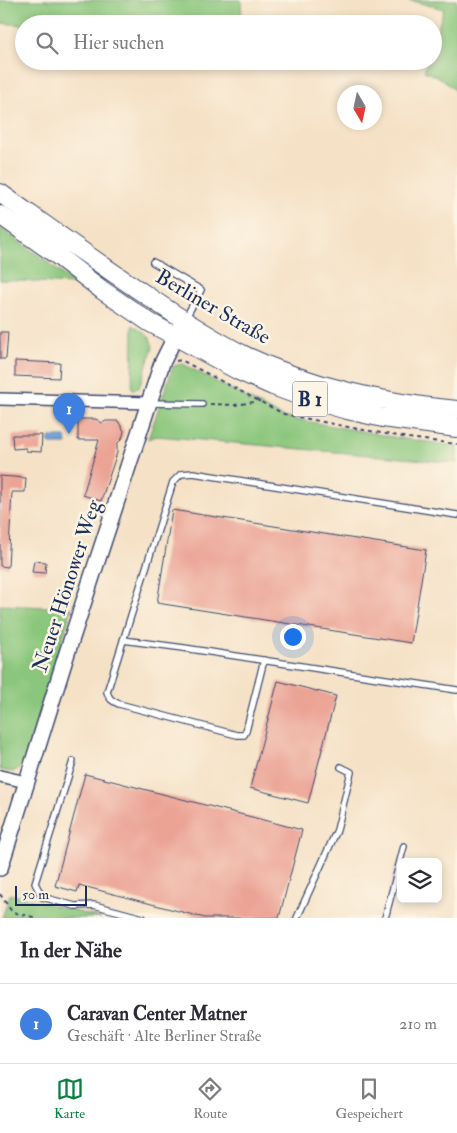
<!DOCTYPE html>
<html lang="de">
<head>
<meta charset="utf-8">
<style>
	body { margin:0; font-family:"IM FELL Double Pica",serif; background:#f7f7f7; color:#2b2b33 }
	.controls { position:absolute; right:15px; bottom:15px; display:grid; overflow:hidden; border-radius:8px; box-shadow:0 2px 8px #0003 }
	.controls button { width:45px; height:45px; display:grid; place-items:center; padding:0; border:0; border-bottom:1px solid #e1e1e2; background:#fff; color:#2b2b33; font:25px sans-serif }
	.compass { position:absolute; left:337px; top:85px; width:45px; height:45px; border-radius:50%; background:#fff; box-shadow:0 2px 8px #0003; rotate:171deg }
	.scale { position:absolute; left:15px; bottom:12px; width:72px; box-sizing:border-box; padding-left:5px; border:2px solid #1b2f5e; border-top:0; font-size:14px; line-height:18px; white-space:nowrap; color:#1b2f5e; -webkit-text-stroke:4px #fcf5e5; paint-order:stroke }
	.you { position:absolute; left:292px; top:636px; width:18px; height:18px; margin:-12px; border:4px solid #fff; border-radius:50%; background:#1a73e8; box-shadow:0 0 0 8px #1a73e833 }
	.badge { display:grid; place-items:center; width:32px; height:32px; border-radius:50%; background:#0b8043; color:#fff; font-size:16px; font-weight:700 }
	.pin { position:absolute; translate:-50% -41px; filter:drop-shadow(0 1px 2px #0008) }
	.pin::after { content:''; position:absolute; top:26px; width:18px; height:15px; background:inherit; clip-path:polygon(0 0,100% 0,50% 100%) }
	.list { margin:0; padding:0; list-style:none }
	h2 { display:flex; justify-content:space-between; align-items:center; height:65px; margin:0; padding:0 20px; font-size:21px }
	h2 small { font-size:16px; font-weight:400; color:#7c7c81 }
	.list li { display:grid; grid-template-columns:32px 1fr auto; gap:15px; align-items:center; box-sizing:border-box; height:80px; padding:0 20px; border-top:1px solid #e1e1e2 }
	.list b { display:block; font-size:19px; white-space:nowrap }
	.list p { margin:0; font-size:16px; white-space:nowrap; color:#7c7c81 }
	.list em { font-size:16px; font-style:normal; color:#7c7c81 }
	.icon { flex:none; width:28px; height:28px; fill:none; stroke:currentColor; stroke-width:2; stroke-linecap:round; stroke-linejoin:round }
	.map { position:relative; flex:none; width:457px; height:918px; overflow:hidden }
	.search { position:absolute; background:#fff; box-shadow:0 2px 8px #0003; left:15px; right:15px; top:15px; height:55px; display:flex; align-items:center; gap:12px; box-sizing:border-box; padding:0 18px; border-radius:28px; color:#7c7c81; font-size:19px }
	.sheet { height:145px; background:#fff }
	nav { display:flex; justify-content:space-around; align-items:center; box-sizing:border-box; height:70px; border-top:1px solid #e1e1e2; background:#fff; font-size:14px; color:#7c7c81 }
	nav a { display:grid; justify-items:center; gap:2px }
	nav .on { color:#0b8043 }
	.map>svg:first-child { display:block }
	.green { fill:#8ac67c; stroke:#527a6d }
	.water { fill:#689dd4; stroke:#426699 }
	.building { fill:#eba394 }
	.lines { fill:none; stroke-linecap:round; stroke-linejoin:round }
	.service-casing { stroke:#3c4a6e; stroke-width:8 }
	.minor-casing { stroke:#3c4a6e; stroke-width:14 }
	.secondary-casing { stroke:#3c4a6e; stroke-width:18 }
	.primary-casing { stroke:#3c4a6e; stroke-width:20 }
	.path { stroke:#3c4a6e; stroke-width:2; stroke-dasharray:4 4; stroke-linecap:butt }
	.service { stroke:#fff; stroke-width:5.5 }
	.minor { stroke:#fff; stroke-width:11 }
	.secondary { stroke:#fff; stroke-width:15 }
	.primary { stroke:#fff; stroke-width:18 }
	.labels { text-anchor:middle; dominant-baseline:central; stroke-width:5; stroke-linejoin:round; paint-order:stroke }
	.shield { fill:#fcf5e5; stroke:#5e6a86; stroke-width:1 }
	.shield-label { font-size:20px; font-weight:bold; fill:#1b2f5e }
	.street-label { font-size:21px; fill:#1b2f5e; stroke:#fcf5e5 }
</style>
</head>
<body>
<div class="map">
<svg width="457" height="918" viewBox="0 0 457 918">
	<rect width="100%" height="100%" fill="#fcf5e5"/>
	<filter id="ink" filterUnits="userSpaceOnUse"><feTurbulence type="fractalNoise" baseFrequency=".02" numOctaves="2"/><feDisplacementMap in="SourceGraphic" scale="10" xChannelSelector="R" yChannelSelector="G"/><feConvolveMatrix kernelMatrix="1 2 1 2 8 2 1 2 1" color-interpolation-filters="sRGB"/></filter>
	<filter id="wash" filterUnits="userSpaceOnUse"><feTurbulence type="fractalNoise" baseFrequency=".0096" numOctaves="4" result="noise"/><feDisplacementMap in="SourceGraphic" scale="20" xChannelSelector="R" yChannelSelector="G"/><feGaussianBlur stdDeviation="1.12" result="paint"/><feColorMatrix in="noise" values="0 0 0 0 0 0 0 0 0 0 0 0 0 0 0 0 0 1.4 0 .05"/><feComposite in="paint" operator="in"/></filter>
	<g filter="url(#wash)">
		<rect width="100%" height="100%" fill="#f5e1c6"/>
		<path class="green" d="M0,0H241L242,24H24V25L0,23Z
			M408,0H457V92L442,79L424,71L428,61H433V43L444,9Z
			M0,228L45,260L74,284L0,280Z
			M133,325L145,333L150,338L153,347L139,388L132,389Z
			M181,363L283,417L398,438L457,446V463L157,436L148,439L173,367Z
			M0,605L72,608L23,766L13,772L0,770Z
			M10,894L101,918H2Z"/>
		<path class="water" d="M50,437H66L67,444H50L48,441Z"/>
		<g id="blocks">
			<path class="building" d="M0,332H8L6,359H0Z
				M15,361L60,363L59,378L15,376Z
				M78,419H96L102,423L106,421H118L124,431L122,439L117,444V453L101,501L83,495L99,440H78Z
				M12,435H42L41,452L26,451V448L13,449Z
				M0,476L26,478L25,492H12L8,567L0,566Z
				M172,510L426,550L411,643L157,603Z
				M34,561L46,562L45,573L32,572Z
				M278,681L336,696L308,803L250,788Z
				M85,774L302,830L279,918H205L79,885L77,892L55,886Z"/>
		</g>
	</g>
	<g filter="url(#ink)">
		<use href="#blocks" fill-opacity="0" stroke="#3c4a6e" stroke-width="1"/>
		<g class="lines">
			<g class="service-casing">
				<path id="service" d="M153,262L201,290L185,319
					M150,403L202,404
					M123,640L184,648L457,690
					M264,660L246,731L244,735H237L119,704C112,701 109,699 107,692L173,482L181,474L193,473L457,515
					M73,761L35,883L42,897L75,906L94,905L143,918
					M297,918L337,830L351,772L341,767
					M385,918L404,846"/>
			</g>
			<g class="minor-casing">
				<path id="minor" d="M0,399L150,403
					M0,776L26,782"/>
			</g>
			<g class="secondary-casing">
				<path id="secondary" d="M0,868L66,656L162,363L180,327"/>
			</g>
			<g class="primary-casing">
				<path id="primary" d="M0,193C48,227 96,262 146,295C178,317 210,338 246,356C309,386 387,404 457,410
					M0,215L58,256L102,290L149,322L239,371L273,386L308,399L347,410L383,418L457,428"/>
			</g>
			<path class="path" d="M176,361L181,360L284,414L353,428L409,438L457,444
				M210,404L235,405L260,401
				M0,894L12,912L37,918"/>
			<use href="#service" class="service"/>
			<use href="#minor" class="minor"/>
			<use href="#secondary" class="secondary"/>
			<use href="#primary" class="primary"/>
		</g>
	</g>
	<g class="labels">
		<rect class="shield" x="292.5" y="381.5" width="35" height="35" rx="4"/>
		<g class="shield-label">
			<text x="310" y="399">B 1</text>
		</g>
		<g class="street-label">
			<text transform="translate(213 307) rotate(30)">Berliner Straße</text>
			<text transform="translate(67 586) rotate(-72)">Neuer Hönower Weg</text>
		</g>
	</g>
</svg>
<div class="controls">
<button><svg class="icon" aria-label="layers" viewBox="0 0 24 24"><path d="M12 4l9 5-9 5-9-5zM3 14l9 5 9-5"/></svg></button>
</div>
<svg class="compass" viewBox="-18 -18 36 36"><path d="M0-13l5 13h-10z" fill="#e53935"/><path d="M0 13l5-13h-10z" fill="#7c7c81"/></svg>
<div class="scale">50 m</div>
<div class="you"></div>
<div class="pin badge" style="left:69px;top:434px;background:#3f7fe0">1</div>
<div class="search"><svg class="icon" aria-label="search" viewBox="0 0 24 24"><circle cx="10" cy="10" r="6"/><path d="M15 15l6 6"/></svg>Hier suchen</div>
</div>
<section class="sheet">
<h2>In der Nähe<small></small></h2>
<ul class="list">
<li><span class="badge" style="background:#3f7fe0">1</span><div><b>Caravan Center Matner</b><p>Geschäft · Alte Berliner Straße</p></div><em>210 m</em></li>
</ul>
</section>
<nav>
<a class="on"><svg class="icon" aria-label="map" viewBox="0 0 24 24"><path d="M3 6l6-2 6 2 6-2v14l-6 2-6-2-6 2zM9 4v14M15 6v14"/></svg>Karte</a>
<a><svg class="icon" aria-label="directions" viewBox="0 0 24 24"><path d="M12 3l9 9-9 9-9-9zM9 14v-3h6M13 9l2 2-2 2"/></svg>Route</a>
<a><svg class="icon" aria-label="saved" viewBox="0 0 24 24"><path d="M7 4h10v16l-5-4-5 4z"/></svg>Gespeichert</a>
</nav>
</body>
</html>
